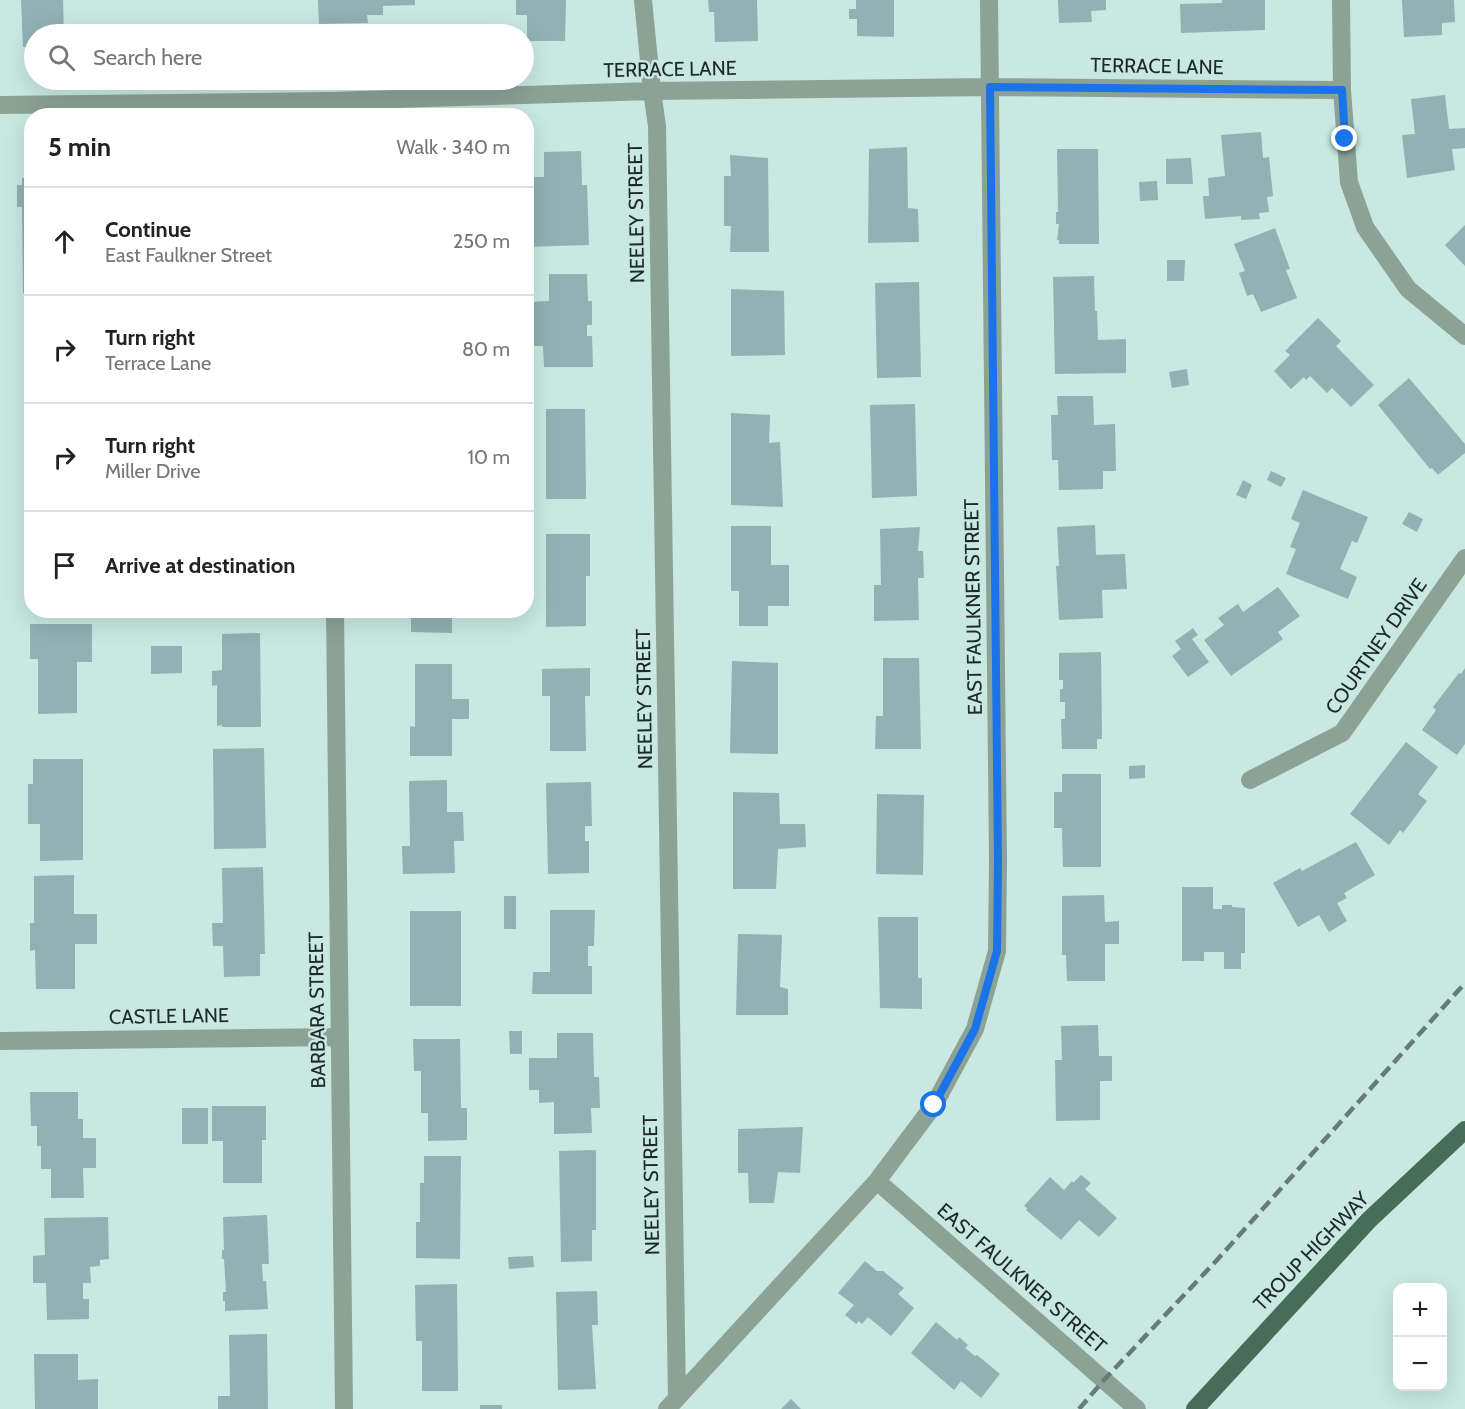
<!DOCTYPE html>
<html lang="en">
<head>
<meta charset="utf-8">
<style>
	body { margin:0; font-family:Cabin,sans-serif; background:#f2f2f2; color:#222 }
	.controls { position:absolute; right:18px; bottom:18px; display:grid; overflow:hidden; border-radius:12px; box-shadow:0 6px 24px #0002 }
	.controls button { width:54px; height:54px; display:grid; place-items:center; padding:0; border:0; border-bottom:2px solid #e0e0e0; background:#fff; color:#222; font:30px sans-serif }
	.stop { position:absolute; width:18px; height:18px; margin:-14px; border:4px solid #1a73e8; border-radius:50%; background:#fff }
	.stop.end { background:#1a73e8; border-color:#fff; box-shadow:0 2px 6px #0008 }
	.list { margin:0; padding:0; list-style:none }
	h2 { display:flex; justify-content:space-between; align-items:center; height:78px; margin:0; padding:0 24px; font-size:26px }
	h2 small { font-size:20px; font-weight:400; color:#767676 }
	.list li { display:grid; grid-template-columns:39px 1fr auto; gap:18px; align-items:center; box-sizing:border-box; height:108px; padding:0 24px; border-top:2px solid #e0e0e0 }
	.list b { display:block; font-size:22px; white-space:nowrap }
	.list p { margin:0; font-size:20px; white-space:nowrap; color:#767676 }
	.list em { font-size:20px; font-style:normal; color:#767676 }
	.icon { flex:none; width:33px; height:33px; fill:none; stroke:currentColor; stroke-width:2; stroke-linecap:round; stroke-linejoin:round }
	.map { position:relative; flex:none; width:1465px; height:1409px; overflow:hidden }
	.search { position:absolute; background:#fff; box-shadow:0 6px 24px #0002; left:24px; top:24px; width:510px; height:66px; display:flex; align-items:center; gap:15px; box-sizing:border-box; padding:0 21px; border-radius:33px; color:#767676; font-size:22px }
	.panel { position:absolute; background:#fff; box-shadow:0 6px 24px #0002; left:24px; top:108px; width:510px; height:510px; border-radius:24px }
	.map>svg:first-child { display:block }
	.building { fill:#91b1b4 }
	.lines { fill:none; stroke-linecap:round; stroke-linejoin:round }
	.street { stroke:#8ca295; stroke-width:18 }
	.primary { stroke:#466d57; stroke-width:18 }
	.rail { stroke:#677b77; stroke-width:4.5; stroke-dasharray:12 6; stroke-linecap:butt }
	.route { stroke:#1a73e8; stroke-width:8 }
	.labels { text-anchor:middle; dominant-baseline:central; stroke-width:5; stroke-linejoin:round; paint-order:stroke }
	.street-label { font-size:20px; fill:#1e2a28; stroke:#c8e8e1 }
</style>
</head>
<body>
<div class="map">
<svg width="1465" height="1409" viewBox="0 0 1465 1409">
	<rect width="100%" height="100%" fill="#c8e8e1"/>
	<path class="building" d="M21,0H63L64,34H34V47H23Z
		M318,0H415V5L383,6V15H367L368,23L319,24Z
		M516,0H566L565,41H527V15H516Z
		M708,0H757L758,41L715,42L714,12H709Z
		M856,0H894V37L857,36V19H849V9H856Z
		M1058,0H1106V10L1091,11L1092,22L1059,23Z
		M1222,0H1265V30L1181,33L1180,4L1222,3Z
		M1402,0H1454L1455,22L1442,23V35L1404,37Z
		M1445,95L1449,129L1465,128V148L1452,149L1455,170L1407,178L1402,135L1415,134L1411,99Z
		M1261,132L1263,158L1269,157L1273,196L1267,197L1269,212L1259,213L1260,219L1241,220V216L1205,219L1203,196H1209L1208,178L1225,176L1221,135Z
		M907,147L908,208L918,209L919,242L868,243L869,149Z
		M1057,149H1098L1099,244H1059V240H1057L1059,224H1056V212H1058Z
		M581,151L582,185H587L589,245L526,247V212H533L532,177H544V152Z
		M730,155L768,158L769,252H730L731,226H724V176H731Z
		M1191,158L1193,184H1166V159Z
		M22,178H32V293H23L22,207H17V185H22Z
		M1157,181L1158,200L1140,201L1139,182Z
		M1465,225V266L1445,245Z
		M1275,228L1290,269L1286,270L1297,298L1261,312L1253,294L1247,296L1239,273L1245,271L1234,244Z
		M1167,260H1185L1184,281H1167Z
		M549,274H587L588,301H592V325H587V336H592L593,367H544L543,346H529L528,302L549,301Z
		M1094,276L1095,311H1097L1098,340L1126,339V373L1055,374L1053,277Z
		M919,282L921,377L877,378L875,283Z
		M731,289L784,291L785,355L731,356Z
		M1318,318L1341,341L1336,346L1374,385L1351,407L1332,388L1327,393L1310,376L1306,380L1304,377L1291,389L1274,371L1290,355L1285,351Z
		M26,368H32V402H27Z
		M1187,369L1189,385L1172,388L1169,372Z
		M1409,378L1465,444V453L1438,475L1432,468L1430,469L1378,405Z
		M1057,396H1093L1094,425L1115,424L1116,471H1103V489L1059,490L1058,460H1052L1051,415H1058Z
		M915,404L917,496L872,498L870,405Z
		M546,409H585L586,499H546Z
		M731,413L770,415L769,443L780,442L783,507L731,505Z
		M1271,471L1286,478L1281,487L1267,480Z
		M1243,480L1252,485L1246,499L1236,495Z
		M1303,490L1368,517L1357,543L1352,541L1340,569L1357,577L1348,599L1286,574L1296,549L1290,547L1300,523L1291,519Z
		M1409,512L1423,519L1417,532L1402,524Z
		M28,515H32V554H30Z
		M1095,525L1096,555L1125,554L1127,589L1102,590L1103,618L1059,620L1056,566H1059L1057,527Z
		M731,526H771V565H789V606H768V626H739V591H731Z
		M920,527L918,551H923L924,578H918L919,620L874,621V585H881L880,529Z
		M546,534H590V576H586V626L546,627Z
		M1278,587L1300,616L1278,632L1283,639L1231,676L1204,640L1224,625L1218,618L1238,604L1243,612Z
		M411,610H452V633L411,632Z
		M30,624H92V662H77V713L38,714V659H30Z
		M1193,628L1198,635L1192,639L1209,662L1188,677L1172,656L1181,649L1175,641Z
		M260,633L261,727H222V725L217,726V685L212,686V671L222,670V634Z
		M151,646H182V673L151,674Z
		M1101,652L1102,739H1097V749H1062L1061,719H1065V702H1060V689H1063V680H1059V653Z
		M883,658H919L921,749H875L876,716H883Z
		M732,661L778,663V754L730,753Z
		M415,664H452V699H469V719H452V756H410V726L415,727Z
		M590,668V696H585L586,751H550V696H542V669Z
		M1465,668V744L1457,755L1422,730L1436,710L1433,707L1459,673L1461,674Z
		M1406,742L1438,767L1418,794L1427,801L1403,833L1400,830L1389,845L1350,814Z
		M264,748L266,848L214,849L213,749Z
		M33,759H83V860L40,861V824H28V784H33Z
		M1145,765V778L1129,779V766Z
		M1062,774H1101V867H1063L1062,828H1054V792H1062Z
		M447,780V812H463L464,841H454L455,873L403,874L402,846H410L409,781Z
		M591,782L592,826H585V841H589V873L548,874L546,783Z
		M733,792L779,793L780,824H805L806,847L778,849L776,889H733Z
		M877,794L924,795L923,875L876,874Z
		M1356,842L1375,875L1344,893L1347,898L1337,903L1347,921L1329,932L1319,915L1298,927L1273,883L1300,868L1302,871Z
		M263,867L265,954H260V976L224,977L223,946H213L212,923H223L222,868Z
		M74,875V914H97V944H75V989H36L35,950L30,951V923H34V876Z
		M1182,887H1213V909H1222V905H1232V907L1245,908V953H1241V969H1224V952H1204V961H1182Z
		M1104,895L1105,922L1119,921V944H1105V981H1067L1066,955H1062V896Z
		M504,896H516V929H504Z
		M550,910H595L594,946H588V966H592V994H532L533,972H550Z
		M410,911H461V1006H410Z
		M878,917H918V978H922V1009L880,1008Z
		M738,934L782,935L780,987L788,989V1015H736Z
		M1098,1025L1099,1056H1112V1081H1100V1120L1056,1121L1055,1060H1062L1061,1026Z
		M509,1031H522V1054H510Z
		M557,1033H593L594,1077H599L600,1108H591L592,1133L554,1134V1102L539,1103V1090H529V1058H557Z
		M413,1039H460L461,1108H467V1140L428,1141V1113H421V1071H414Z
		M30,1092H78V1119H83V1138H96V1168H83L84,1198H51V1169H41V1146H37V1126H31Z
		M212,1106H266V1140H262V1183H223V1141H212Z
		M182,1108H208V1144H182Z
		M803,1127L800,1173L778,1172L774,1203H749L748,1173H738V1129Z
		M596,1150V1230H592V1261L561,1262L559,1151Z
		M424,1156H461L460,1259L416,1258V1222H420V1183H424Z
		M1081,1175L1091,1183L1085,1189L1117,1218L1099,1237L1079,1220L1061,1240L1026,1210L1027,1208L1024,1206L1050,1177L1064,1190L1072,1181L1073,1183Z
		M267,1215L269,1264H262L263,1281H266L268,1309L225,1311V1301H223V1292H226L224,1259H222V1250H224L223,1217Z
		M108,1217L109,1259L100,1260V1266L90,1267L91,1283H83V1299H89V1319L47,1320L46,1283H33V1256L45,1255L44,1218Z
		M533,1256L534,1267L509,1269L508,1257Z
		M865,1261L877,1271H883L904,1288L898,1294L914,1308L891,1336L868,1317L862,1324L859,1321L856,1324L845,1315L854,1305L838,1293Z
		M457,1284L458,1391H422V1341H416L415,1285Z
		M597,1291L598,1325H592L596,1389L558,1390L556,1292Z
		M936,1322L957,1340L959,1337L968,1345L965,1348L975,1356L977,1355L1000,1374L981,1398L961,1381L954,1390L911,1353Z
		M267,1334L268,1409H218V1396H230L229,1335Z
		M34,1354H78V1380L98,1379V1409H35Z
		M791,1399L801,1409H781Z
		M480,1405H502V1409H480Z"/>
	<g class="lines">
		<path class="street" d="M643,0L652,91L657,126L677,1398
			M1341,0L1342,90L1349,182L1365,227L1408,289L1465,336
			M0,105L331,101L652,91L990,87L1342,90
			M335,610L344,1409
			M1250,780L1342,733L1465,558
			M0,1041L339,1037
			M877,1181L1137,1409
			M667,1409L877,1181L934,1105L975,1029L997,951L998,861L989,0"/>
		<path class="primary" d="M1195,1409L1369,1220L1465,1130"/>
		<path class="rail" d="M1079,1409L1104,1380L1217,1260L1465,983"/>
	</g>
	<g class="lines">
		<path class="route" d="M934,1105L975,1029L997,951L998,861L990,87L1342,90L1345,139"/>
	</g>
	<g class="labels">
		<g class="street-label">
			<text transform="translate(1157 66) rotate(1)">TERRACE LANE</text>
			<text transform="translate(670 69) rotate(-1)">TERRACE LANE</text>
			<text transform="translate(636 213) rotate(-91)">NEELEY STREET</text>
			<text transform="translate(973 607) rotate(-91)">EAST FAULKNER STREET</text>
			<text transform="translate(1376 646) rotate(-55)">COURTNEY DRIVE</text>
			<text transform="translate(644 699) rotate(-91)">NEELEY STREET</text>
			<text transform="translate(317 1010) rotate(-91)">BARBARA STREET</text>
			<text transform="translate(169 1016) rotate(-1)">CASTLE LANE</text>
			<text transform="translate(651 1185) rotate(-91)">NEELEY STREET</text>
			<text transform="translate(1311 1251) rotate(-46)">TROUP HIGHWAY</text>
			<text transform="translate(1022 1278) rotate(41)">EAST FAULKNER STREET</text>
		</g>
	</g>
</svg>
<div class="controls">
<button>+</button>
<button>−</button>
</div>
<div class="stop" style="left:934px;top:1105px"></div>
<div class="stop end" style="left:1345px;top:139px"></div>
<div class="search"><svg class="icon" aria-label="search" viewBox="0 0 24 24"><circle cx="10" cy="10" r="6"/><path d="M15 15l6 6"/></svg>Search here</div>
<section class="panel">
<h2>5 min<small>Walk · 340 m</small></h2>
<ul class="list">
<li><svg class="icon" aria-label="ahead" viewBox="0 0 24 24"><path d="M12 20V5M6 11l6-6 6 6"/></svg><div><b>Continue</b><p>East Faulkner Street</p></div><em>250 m</em></li>
<li><svg class="icon" aria-label="right" viewBox="0 0 24 24"><path d="M7 20v-9h11M14 6l5 5-5 5"/></svg><div><b>Turn right</b><p>Terrace Lane</p></div><em>80 m</em></li>
<li><svg class="icon" aria-label="right" viewBox="0 0 24 24"><path d="M7 20v-9h11M14 6l5 5-5 5"/></svg><div><b>Turn right</b><p>Miller Drive</p></div><em>10 m</em></li>
<li><svg class="icon" aria-label="arrive" viewBox="0 0 24 24"><path d="M6 21V4h12l-3 4 3 4H6"/></svg><div><b>Arrive at destination</b></div></li>
</ul>
</section>
</div>
</body>
</html>
